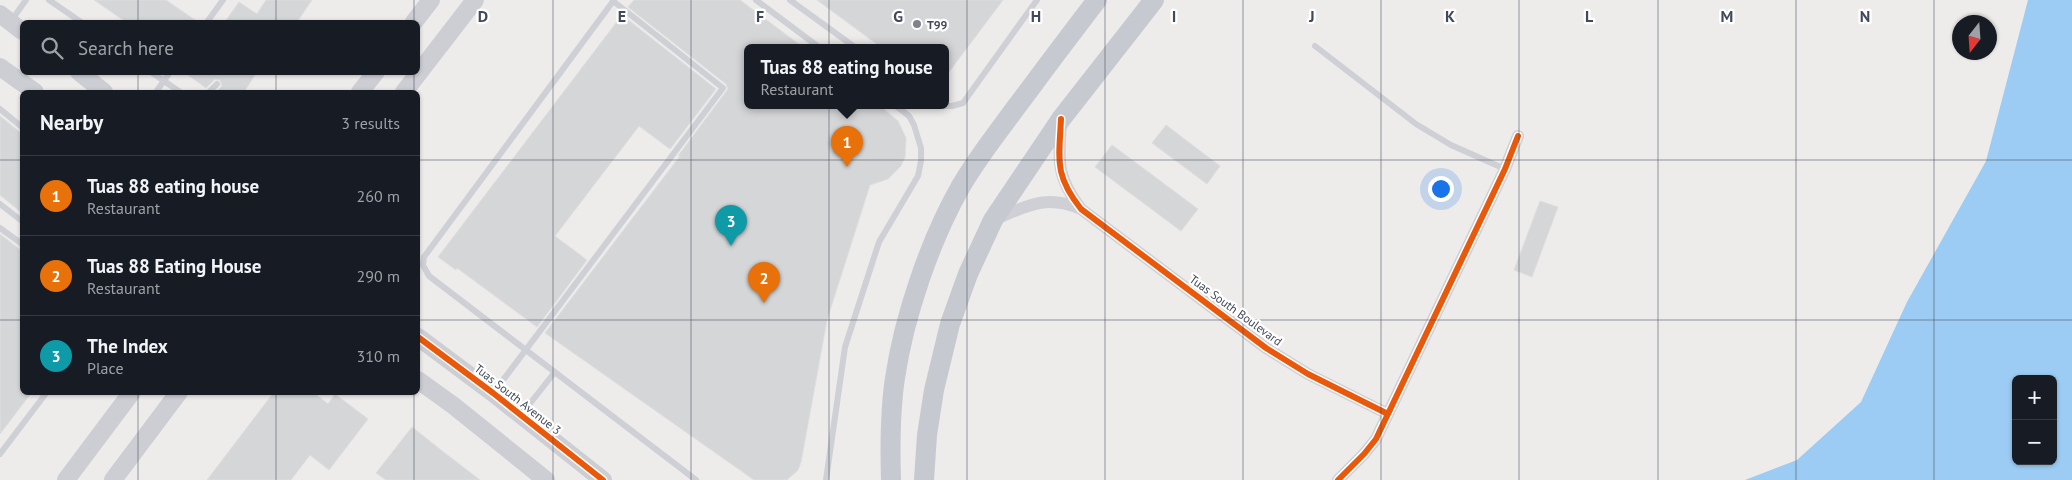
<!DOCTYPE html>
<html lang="en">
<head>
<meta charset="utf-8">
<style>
	body { margin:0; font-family:"PT Sans",sans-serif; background:#242831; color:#f1f3f6 }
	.controls { position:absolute; right:15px; bottom:15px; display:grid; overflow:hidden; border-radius:8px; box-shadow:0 1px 4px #0004 }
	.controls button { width:45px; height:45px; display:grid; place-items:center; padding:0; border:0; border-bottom:1px solid #363941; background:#171b24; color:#f1f3f6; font:25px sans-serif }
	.compass { position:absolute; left:1952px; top:15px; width:45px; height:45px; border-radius:50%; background:#171b24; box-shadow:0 1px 4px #0004; rotate:197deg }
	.you { position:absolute; left:1440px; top:188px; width:18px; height:18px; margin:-12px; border:4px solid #fff; border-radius:50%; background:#1a73e8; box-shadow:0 0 0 8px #1a73e833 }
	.badge { display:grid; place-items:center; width:32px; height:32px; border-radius:50%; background:#7d828d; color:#fff; font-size:16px; font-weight:700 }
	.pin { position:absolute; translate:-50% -41px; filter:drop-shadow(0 1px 2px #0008) }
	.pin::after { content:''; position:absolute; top:26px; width:18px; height:15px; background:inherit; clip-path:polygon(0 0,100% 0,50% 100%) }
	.popup { position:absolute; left:744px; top:44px; width:205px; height:65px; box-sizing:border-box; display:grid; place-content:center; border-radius:8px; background:#171b24; filter:drop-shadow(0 1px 4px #0005); font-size:16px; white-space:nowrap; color:#9ea1a6 }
	.popup b { font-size:19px; color:#f1f3f6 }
	.popup::after { content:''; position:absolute; left:50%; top:100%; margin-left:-10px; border:10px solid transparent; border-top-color:#171b24 }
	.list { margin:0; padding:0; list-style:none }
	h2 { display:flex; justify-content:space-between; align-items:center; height:65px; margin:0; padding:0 20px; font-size:21px }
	h2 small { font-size:16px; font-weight:400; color:#9ea1a6 }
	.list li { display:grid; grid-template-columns:32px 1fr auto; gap:15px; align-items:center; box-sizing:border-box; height:80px; padding:0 20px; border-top:1px solid #363941 }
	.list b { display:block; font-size:19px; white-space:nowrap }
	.list p { margin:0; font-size:16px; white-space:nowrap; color:#9ea1a6 }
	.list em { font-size:16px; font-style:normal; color:#9ea1a6 }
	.icon { flex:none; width:28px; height:28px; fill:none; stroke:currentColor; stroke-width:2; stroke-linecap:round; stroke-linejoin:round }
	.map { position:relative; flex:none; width:2072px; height:480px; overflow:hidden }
	.search { position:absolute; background:#171b24; box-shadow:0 1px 4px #0004; left:20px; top:20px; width:400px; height:55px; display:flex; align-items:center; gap:12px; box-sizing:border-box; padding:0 18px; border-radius:8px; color:#9ea1a6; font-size:19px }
	.panel { position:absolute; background:#171b24; box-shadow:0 1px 4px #0004; left:20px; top:90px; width:400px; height:305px; border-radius:8px }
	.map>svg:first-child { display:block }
	.water { fill:#9cccf3; fill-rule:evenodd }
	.building { fill:#d5d6d8; stroke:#dedddf }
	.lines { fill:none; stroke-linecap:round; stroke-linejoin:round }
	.lane { stroke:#ced0d5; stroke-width:6 }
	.street { stroke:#ced0d5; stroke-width:12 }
	.secondary { stroke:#cdced4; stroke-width:18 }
	.primary { stroke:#c7c9d0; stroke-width:20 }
	.cycleway-casing { stroke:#fff; stroke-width:9 }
	.cycleway { stroke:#e8590c; stroke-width:6 }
	.grid { fill:none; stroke:#41495a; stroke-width:1; stroke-opacity:0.55 }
	.poi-dot { fill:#7d828d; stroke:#fff; stroke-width:2 }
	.labels { text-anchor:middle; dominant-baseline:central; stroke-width:4.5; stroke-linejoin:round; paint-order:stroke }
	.poi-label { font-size:12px; font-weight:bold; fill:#41495a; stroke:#fff; text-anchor:start }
	.street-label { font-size:12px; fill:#41495a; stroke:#fff }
	.grid-label { font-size:16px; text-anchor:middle; font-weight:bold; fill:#41495a; stroke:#fff; stroke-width:4.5; stroke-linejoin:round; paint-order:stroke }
</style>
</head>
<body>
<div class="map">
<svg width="2072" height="480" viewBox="0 0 2072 480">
	<rect width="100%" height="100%" fill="#edeceb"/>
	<path class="water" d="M2028,0H2072V480H1745L1797,460L1861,402L1907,302L1986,161ZM2016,379H2053V461H2016Z"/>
	<path class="building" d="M94,0H166L198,22H126Z
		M266,0H312L297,22H225L239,2L257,14Z
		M634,0H740L804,48H748V106H880L898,121L906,138L905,157L901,166L888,179L870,185L827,320L801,462L798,470L787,480H754L545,333L680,156H678L728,89L726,84L628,7Z
		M817,0H1003L946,76V48H882Z
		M622,15L716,89L670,149L639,126L555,236L587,260L537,327L457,268L456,270L438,257Z
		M184,72H257L244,92H216L222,86L220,80L215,79L206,88Z
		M0,116L22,134V213L0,195Z
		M1166,125L1220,166L1207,184L1152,143Z
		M1112,145L1198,209L1181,231L1095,167Z
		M1540,201L1558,207L1532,277L1514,270Z
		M0,234L22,251V392H32L0,434Z
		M274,392H313L328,404L335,394L368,419L329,470L310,455L291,480H207Z
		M412,427L441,450L480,480H386L376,473Z"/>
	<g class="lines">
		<path class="lane" d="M49,0L81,22
			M614,0L424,257L423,265L429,276L696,480
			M756,0L820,48
			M790,0L856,48
			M11,21L26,0
			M207,22L223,0
			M1315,46L1416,124L1451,145L1505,169
			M151,72L180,92
			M156,92L170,72
			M209,92L217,84
			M940,106H952L963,103L1037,0
			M0,109L22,127
			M0,204L22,221
			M0,228L22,244
			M494,392L723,88L613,1
			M521,415L554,373
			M0,454L47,392
			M826,480L845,347L879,242L918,176L921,161V148L914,125L909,116L896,106"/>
		<path class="street" d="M1061,121C1059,160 1055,175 1081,209L1266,348L1308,374L1388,414
			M995,219C1028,206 1045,194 1081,209
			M1338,480L1364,454L1376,439L1505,169L1518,136"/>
		<path class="secondary" d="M0,14L22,31
			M414,22L431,0
			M0,67L35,92
			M79,72L104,92
			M360,92L376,72
			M404,92L475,0
			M418,337L493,393L603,480
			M418,380L454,406L546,480
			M66,480L132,392
			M113,480L179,392"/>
		<path class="primary" d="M891,480C890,447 890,411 895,378C904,317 930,240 961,186C977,158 998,132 1017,106C1044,70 1070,35 1097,0
			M924,480L927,435L934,390L950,324L968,274L993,220L1061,119L1154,0"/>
		<g class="cycleway-casing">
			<path id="cycleway" d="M1061,119C1059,160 1054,175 1081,209L1266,348L1308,374L1388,414
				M418,337L493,393L603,480
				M1338,480L1364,454L1376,439L1505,169L1518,136"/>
		</g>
		<use href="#cycleway" class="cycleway"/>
	</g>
	<path class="grid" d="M138,0V22M276,0V22M414,0V22M553,0V480M691,0V480M829,0V480M967,0V480M1105,0V480M1243,0V480M1381,0V480M1519,0V480M1658,0V480M1796,0V480M1934,0V480M138,72V92M276,72V92M414,72V92M0,160H22M418,160H2072M0,320H22M418,320H2072M138,392V480M276,392V480M414,392V480"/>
	<circle class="poi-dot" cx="917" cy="24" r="5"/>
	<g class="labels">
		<g class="poi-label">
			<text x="927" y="24">T99</text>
		</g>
		<g class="street-label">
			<text transform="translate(1236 310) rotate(36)">Tuas South Boulevard</text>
			<text transform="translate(518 399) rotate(38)">Tuas South Avenue 3</text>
		</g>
	</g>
	<g class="grid-label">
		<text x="483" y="22">D</text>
		<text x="622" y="22">E</text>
		<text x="760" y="22">F</text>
		<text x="898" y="22">G</text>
		<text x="1036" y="22">H</text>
		<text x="1174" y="22">I</text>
		<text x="1312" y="22">J</text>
		<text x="1450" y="22">K</text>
		<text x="1589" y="22">L</text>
		<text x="1727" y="22">M</text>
		<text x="1865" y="22">N</text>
	</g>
</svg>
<div class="controls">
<button>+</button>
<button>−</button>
</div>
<svg class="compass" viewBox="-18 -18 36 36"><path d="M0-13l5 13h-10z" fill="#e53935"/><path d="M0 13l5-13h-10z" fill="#9ea1a6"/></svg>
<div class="you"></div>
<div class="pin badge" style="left:847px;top:167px;background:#e8710a">1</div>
<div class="popup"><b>Tuas 88 eating house</b>Restaurant</div>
<div class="pin badge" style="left:764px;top:303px;background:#e8710a">2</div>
<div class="pin badge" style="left:731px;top:246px;background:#0f9aa8">3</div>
<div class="search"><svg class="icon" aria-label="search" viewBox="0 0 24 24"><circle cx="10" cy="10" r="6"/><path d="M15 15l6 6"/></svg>Search here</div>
<section class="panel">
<h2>Nearby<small>3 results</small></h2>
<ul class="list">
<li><span class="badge" style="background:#e8710a">1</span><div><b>Tuas 88 eating house</b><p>Restaurant</p></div><em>260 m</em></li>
<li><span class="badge" style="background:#e8710a">2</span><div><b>Tuas 88 Eating House</b><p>Restaurant</p></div><em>290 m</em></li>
<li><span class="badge" style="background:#0f9aa8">3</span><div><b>The Index</b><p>Place</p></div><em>310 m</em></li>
</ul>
</section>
</div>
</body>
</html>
